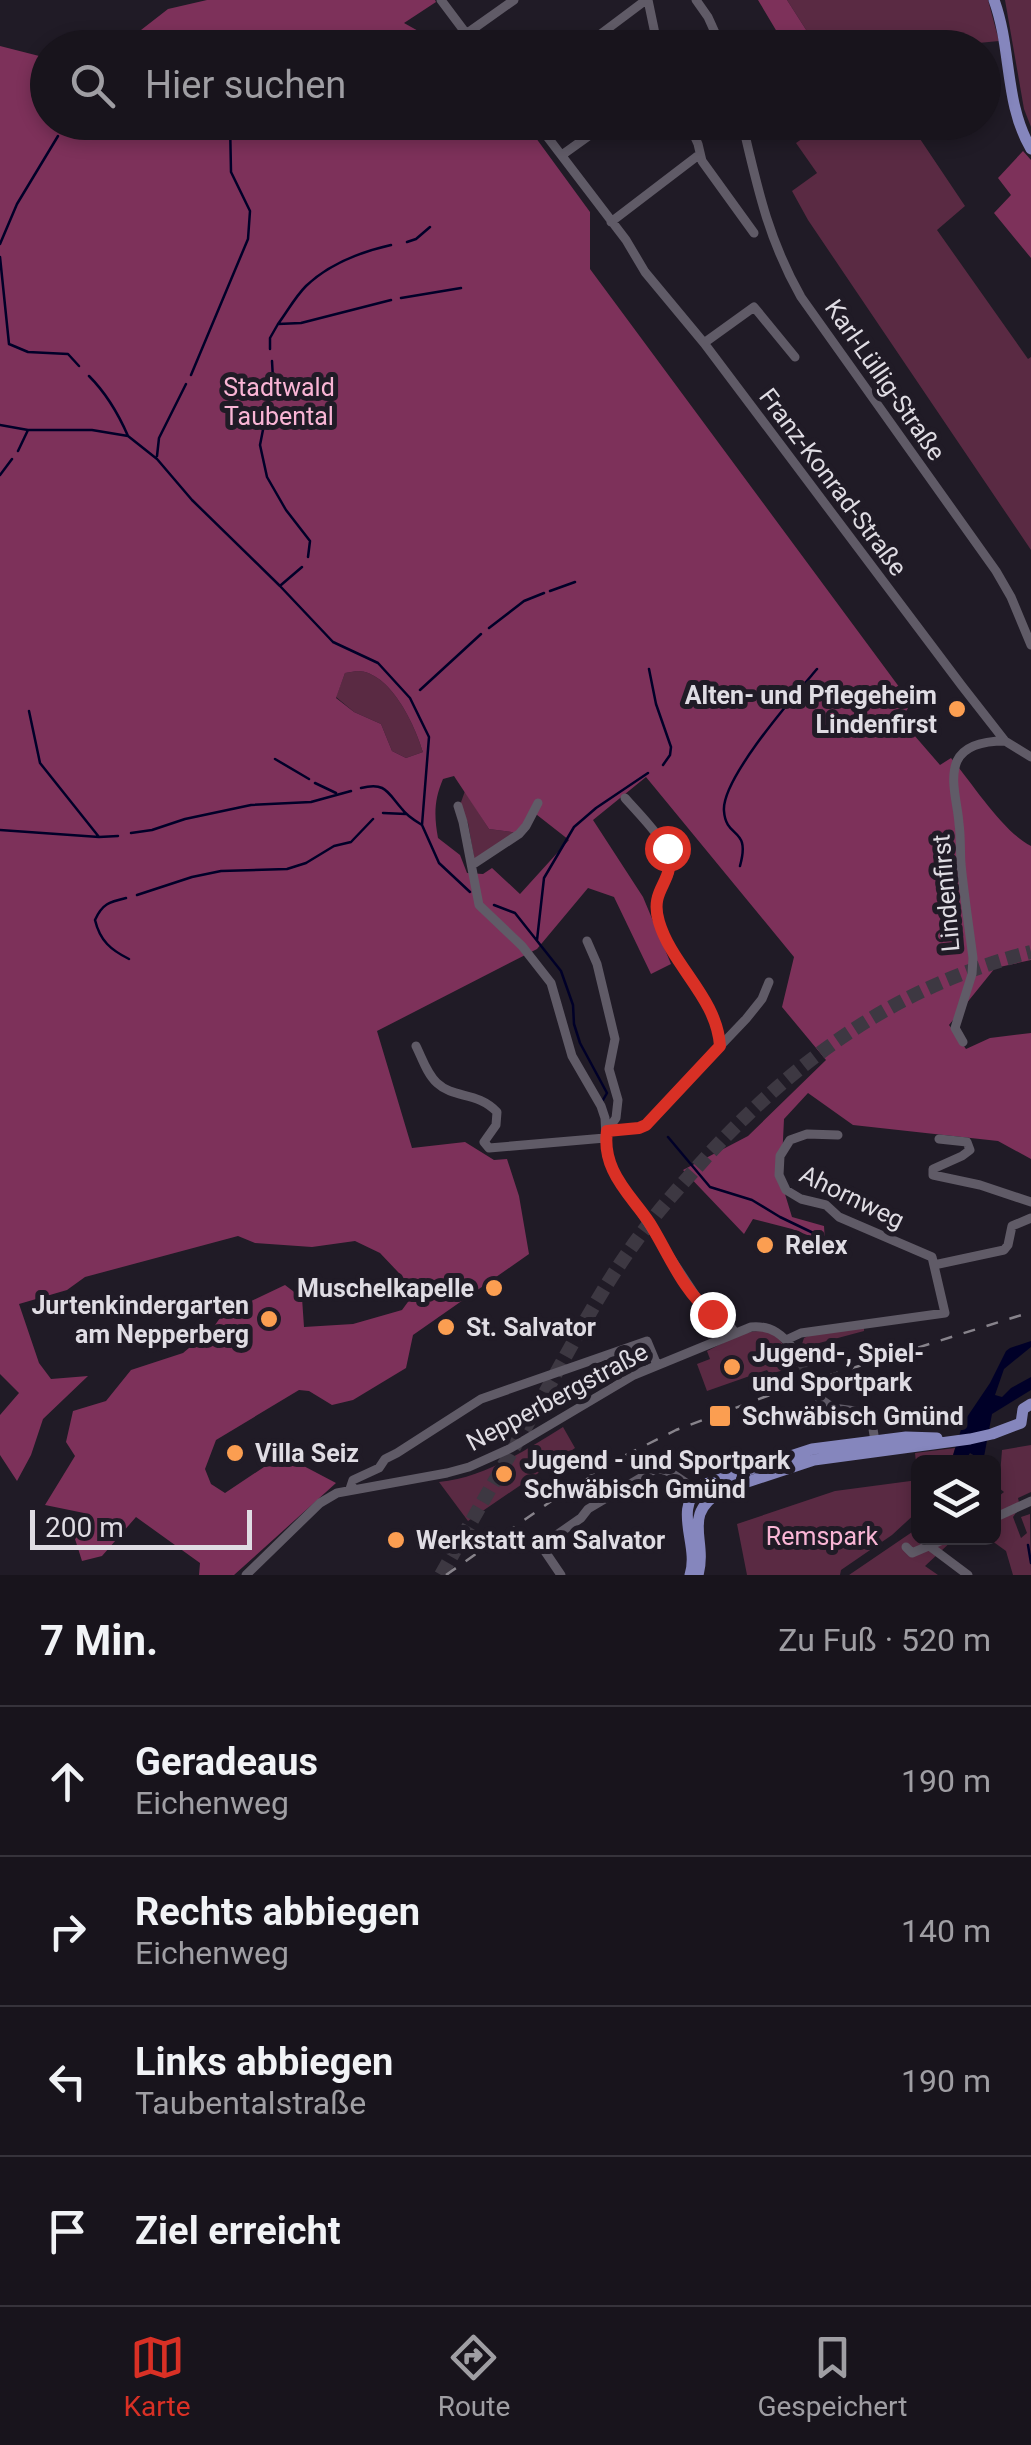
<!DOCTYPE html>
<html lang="de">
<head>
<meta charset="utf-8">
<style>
	body { margin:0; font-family:Roboto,sans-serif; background:#211d25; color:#f1f3f6 }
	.controls { position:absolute; right:30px; bottom:30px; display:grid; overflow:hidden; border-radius:15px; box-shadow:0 5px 15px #0003 }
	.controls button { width:90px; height:90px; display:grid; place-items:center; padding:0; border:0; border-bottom:2px solid #36333b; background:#18141c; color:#f1f3f6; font:50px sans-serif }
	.scale { position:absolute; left:30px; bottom:25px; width:222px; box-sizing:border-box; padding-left:10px; border:5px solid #dfdce3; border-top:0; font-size:28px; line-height:35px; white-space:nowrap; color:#dfdce3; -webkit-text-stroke:8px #201b26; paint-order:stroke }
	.stop { position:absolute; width:30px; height:30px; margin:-22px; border:8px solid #d93025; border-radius:50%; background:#fff }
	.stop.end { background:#d93025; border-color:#fff; box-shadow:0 2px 10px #0008 }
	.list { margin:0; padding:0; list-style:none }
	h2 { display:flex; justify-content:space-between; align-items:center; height:130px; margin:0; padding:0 40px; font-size:42px }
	h2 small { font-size:32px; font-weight:400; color:#9f9ea3 }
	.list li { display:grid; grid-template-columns:65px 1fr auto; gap:30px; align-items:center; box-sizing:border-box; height:150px; padding:0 40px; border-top:2px solid #36333b }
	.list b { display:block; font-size:38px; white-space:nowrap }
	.list p { margin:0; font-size:32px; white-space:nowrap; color:#9f9ea3 }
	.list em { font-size:32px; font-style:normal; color:#9f9ea3 }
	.icon { flex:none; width:55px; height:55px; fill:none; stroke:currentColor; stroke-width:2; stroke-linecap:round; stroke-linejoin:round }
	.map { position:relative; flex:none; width:1031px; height:1575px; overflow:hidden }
	.search { position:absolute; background:#18141c; box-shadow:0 5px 15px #0003; left:30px; right:30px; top:30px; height:110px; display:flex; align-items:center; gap:25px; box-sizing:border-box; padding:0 35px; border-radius:55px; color:#9f9ea3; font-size:38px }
	.sheet { height:730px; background:#18141c }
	nav { display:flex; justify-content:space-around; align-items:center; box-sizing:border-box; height:140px; border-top:2px solid #36333b; background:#18141c; font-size:28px; color:#9f9ea3 }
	nav a { display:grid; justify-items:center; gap:5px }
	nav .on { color:#d93025 }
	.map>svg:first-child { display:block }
	.green { fill:#5a2a43 }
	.forest { fill:#7d315a; fill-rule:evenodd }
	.water { fill:#000028 }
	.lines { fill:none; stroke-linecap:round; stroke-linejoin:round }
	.stream { stroke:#000028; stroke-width:2.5 }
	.minor-tunnel { stroke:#3d3842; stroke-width:9; stroke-dasharray:9 4.5; stroke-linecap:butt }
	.highway-tunnel { stroke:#3d3842; stroke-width:14; stroke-dasharray:14 7; stroke-linecap:butt }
	.minor { stroke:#605b67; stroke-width:9 }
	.major { stroke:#8586bd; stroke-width:11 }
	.rail { stroke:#87838b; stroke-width:2.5; stroke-dasharray:12 12; stroke-linecap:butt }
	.route { stroke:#d93025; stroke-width:12 }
	.poi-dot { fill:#fb9e51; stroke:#201b26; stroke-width:4 }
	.labels { text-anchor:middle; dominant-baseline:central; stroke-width:10; stroke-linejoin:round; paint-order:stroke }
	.street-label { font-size:25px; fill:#dfdce3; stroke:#201b26 }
	.park-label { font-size:25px; fill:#f9b5d5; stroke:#201b26 }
	.poi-label { font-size:25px; font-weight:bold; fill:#dfdce3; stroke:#201b26; text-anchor:start }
</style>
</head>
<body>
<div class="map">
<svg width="1031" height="1575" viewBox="0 0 1031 1575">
	<rect width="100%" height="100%" fill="#201b26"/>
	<path class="green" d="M787,0H988L999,41L927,48L817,47Z
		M1005,0H1031V127L1024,109Z
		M825,123H904L912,127L965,206L937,230L1028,359L1031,357V550L808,220L792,191L817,173L796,143Z
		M357,671C390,671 415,725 423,752L406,758L392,751L381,724L354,712L336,697L345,673Z
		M465,791L489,829L519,833L475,863L468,823L460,805Z
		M864,1325V1331L808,1346L812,1362L770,1374L767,1370L707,1391L697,1364L710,1359L707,1351C727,1342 760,1319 779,1339C783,1344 786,1349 789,1354L801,1347L804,1338L808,1336Z
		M563,1427L575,1448L468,1521L439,1482C484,1478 526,1450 563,1427Z
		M1031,1445V1492L1018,1498L1020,1507L1013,1517L1021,1538L1027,1533L1021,1517L1030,1514L1031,1575H1013L1006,1551L988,1538H994V1500L1004,1492L999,1488L1002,1450Z
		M955,1448L951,1462H918V1511L892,1535L841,1570L840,1575H747L737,1524L835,1491L918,1480L915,1453Z
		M918,1528V1538H955L925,1566L938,1575H849Z"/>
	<path class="forest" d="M207,0H435L436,2L404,23L447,47H112L132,37L168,9Z
		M758,0H787L817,47H786Z
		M0,46L47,58L48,122L525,123L590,212V269L911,703L901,720L940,765L951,758C972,783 1003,832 1031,846V960L995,968L949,1025L966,1049L990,1038L1031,1033V1159L998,1141L853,1125L808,1093L784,1119L781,1181L792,1217L824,1226L825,1242L792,1229L753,1219L744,1234L683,1170L748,1136L826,1060L782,1007L794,957L646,777L593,820L643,897L671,964L651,974L614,897L588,888L537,949L377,1031L412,1148L465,1142L494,1160L507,1159L519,1196L529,1254L413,1335L406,1368L353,1400L332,1405L309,1391L299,1390L216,1440L205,1469L211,1484L225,1493L264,1467L298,1463L336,1483L234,1575H199L200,1563L136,1517L102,1556L82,1561L75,1539L84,1513L45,1505L75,1456L66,1442L73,1411L106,1401L131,1370L183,1353L213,1328L222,1315L285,1285L302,1298L304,1327L353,1324L402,1310L416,1291L380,1253L355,1241L312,1247L255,1243L238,1236L85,1277L67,1290L19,1304L39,1363L51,1379L88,1376L43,1419L31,1455L17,1481L0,1455V1415L19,1393L0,1374ZM357,671C390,671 415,725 423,752L406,758L392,751L381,724L354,712L336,698L345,673ZM454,776L489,829L519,833L532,811L569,840L520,894L492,868L483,874L467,873L460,855L438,838C434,816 434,800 443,779Z
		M1023,151L1031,160V258L994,213L1011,195L998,178Z"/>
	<path class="water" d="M1031,1341V1347L1004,1369L995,1395L1002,1397L1011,1388L1031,1377V1390L992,1414L983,1462H977L975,1456L970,1453L964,1462H951L963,1423L990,1383L1006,1351L1010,1348Z"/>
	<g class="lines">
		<path class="stream" d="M220,35L224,48
			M63,127L66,122
			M407,242L416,239L430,227
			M0,244L17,204L58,136
			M0,257L9,344L28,352L68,354L79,366
			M401,298L461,288
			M278,324C287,312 295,297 306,286C330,263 360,252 391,245
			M270,349V338L278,324L301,323L391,300
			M272,361L273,379L260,445L267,477L286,510L310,541L308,557
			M191,375L248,239L250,211L231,172L230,122
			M89,376C107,394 118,413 128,436
			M0,425L28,430H92L128,436L157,459L192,500L280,586L333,642L378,663L410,698L429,737L422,825L439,863L470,892
			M18,451L28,430
			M157,456L159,438L186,384
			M0,475L12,459
			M281,585L302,567
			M550,591L575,582
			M489,628L524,601L544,593
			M649,669L656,704L671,747L670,755L663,765
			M420,690L481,634
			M29,711L40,763L99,837
			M275,759L309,779
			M315,783L336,793
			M361,788C386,782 387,792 402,809C407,816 414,820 422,825
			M383,813L406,814
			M0,830L99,837L118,836
			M131,833L152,830L185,819L251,805L311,802L351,791
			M740,866C751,826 726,840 724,811C721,779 795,695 817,669
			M137,895L192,877L221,871L287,869L306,863L334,846L351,842L373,819
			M126,898C109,902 102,904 95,920C100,941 111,950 129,959
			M494,905L515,913L561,971L573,1005L574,1024L580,1043L607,1093L603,1100
			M537,940L544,878L574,827L596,808L648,773
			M668,1137L710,1187L752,1200L780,1217L832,1242
			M1028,1545L1031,1563"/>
		<path class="minor-tunnel" d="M795,1351L819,1398"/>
		<path class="highway-tunnel" d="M441,1575C477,1511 514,1448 550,1384C577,1336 603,1286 636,1241C658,1210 684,1182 709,1154C800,1056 900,985 1031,952"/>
		<path class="minor" d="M441,0L477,48
			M648,0L658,48
			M696,0L708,17L722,48
			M466,34L514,0
			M582,48L646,0
			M536,122L626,240L645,272L704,343L962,686L1005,741L1031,757
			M688,122L698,144L702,161L754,233
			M742,122C757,186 768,239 801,297L996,571L1011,597L1031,645
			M562,155L608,122
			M611,222L700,154
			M704,343L754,307L795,357
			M625,798C638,813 668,842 670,861C673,886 646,889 661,927C676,968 717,1000 720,1046
			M458,806L463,822L479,905L522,946L551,983L572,1056L601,1106L605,1118L607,1155L614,1172L703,1307L731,1327L735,1333
			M472,865L519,834L526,826L538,803
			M587,941L597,964L615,1039L609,1069L618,1100L616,1118L607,1131
			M963,1042L955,1028L972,974L973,958C969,927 964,895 961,864C960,850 961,837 959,824C958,805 949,780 957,761C965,744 988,741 1005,741
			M416,1046C422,1058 427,1074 437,1083C454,1099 477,1091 497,1112L496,1125L484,1142L489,1148L605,1138
			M607,1131L639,1128L645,1125L746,1019L762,999L769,982
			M939,1139L967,1142L970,1150L962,1156L933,1169V1175L980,1185L1031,1202
			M934,1265L1004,1250L1008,1245L1012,1226L1031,1218
			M786,1340L801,1333L945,1313L932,1257L839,1217L826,1205L801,1199L786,1190L779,1175L780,1156L790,1140L807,1134L838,1135
			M819,1398L833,1408L863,1412L872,1423L875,1441
			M350,1489L353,1480L379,1468L385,1459L397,1453L481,1399L647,1341L657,1365
			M994,1518L1031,1501
			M928,1545L968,1575
			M906,1547L912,1553L947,1538
			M246,1575L320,1503L337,1493L447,1473L469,1467L511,1448L634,1375L751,1327C772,1325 783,1335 795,1351
			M561,1575L542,1547L545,1543L581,1518L588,1509L657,1468C684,1474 685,1492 717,1493"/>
		<path class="major" d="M994,0C1012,49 1004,103 1031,149
			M1021,1423L1023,1409L1031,1404
			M690,1575C700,1544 671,1509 702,1485L812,1449L906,1437L937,1438
			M698,1575C708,1538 680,1515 723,1490L814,1460L970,1439L992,1434L1021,1423"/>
		<path class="rail" d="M446,1575L577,1483L620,1458L676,1430L786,1389L1031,1312"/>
	</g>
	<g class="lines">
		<path class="route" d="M667,848C678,883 648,886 659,922C672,966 717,998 720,1046L646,1125L639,1128L607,1131C605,1145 607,1157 613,1170C622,1190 637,1204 649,1222C668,1252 683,1292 712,1314"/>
	</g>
	<g class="poi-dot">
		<circle cx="957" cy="709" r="10"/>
		<circle cx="765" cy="1245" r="10"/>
		<circle cx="494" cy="1288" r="10"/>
		<circle cx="269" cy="1319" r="10"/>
		<circle cx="446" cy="1327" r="10"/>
		<circle cx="732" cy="1367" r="10"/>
		<rect x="708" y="1404" width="24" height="24" rx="5"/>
		<circle cx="235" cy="1453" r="10"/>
		<circle cx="504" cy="1474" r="10"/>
		<circle cx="396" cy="1540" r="10"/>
	</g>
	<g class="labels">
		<g class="street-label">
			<text transform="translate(885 380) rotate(55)">Karl-Lüllig-Straße</text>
			<text transform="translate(833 482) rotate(53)">Franz-Konrad-Straße</text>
			<text transform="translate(946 893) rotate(-95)">Lindenfirst</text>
			<text transform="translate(852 1197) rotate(26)">Ahornweg</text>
			<text transform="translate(557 1397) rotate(-28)">Nepperbergstraße</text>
		</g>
		<g class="park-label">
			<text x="279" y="387">Stadtwald<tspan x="279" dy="29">Taubental</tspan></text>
			<text x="822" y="1536">Remspark</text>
		</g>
		<g class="poi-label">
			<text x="937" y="695" text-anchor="end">Alten- und Pflegeheim<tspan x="937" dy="29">Lindenfirst</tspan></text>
			<text x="785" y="1245">Relex</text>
			<text x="474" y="1288" text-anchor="end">Muschelkapelle</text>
			<text x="249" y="1305" text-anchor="end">Jurtenkindergarten<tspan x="249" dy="29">am Nepperberg</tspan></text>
			<text x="466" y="1327">St. Salvator</text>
			<text x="752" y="1353">Jugend-, Spiel-<tspan x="752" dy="29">und Sportpark</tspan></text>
			<text x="742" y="1416">Schwäbisch Gmünd</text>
			<text x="255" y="1453">Villa Seiz</text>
			<text x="524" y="1460">Jugend - und Sportpark<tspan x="524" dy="29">Schwäbisch Gmünd</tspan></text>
			<text x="416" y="1540">Werkstatt am Salvator</text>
		</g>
	</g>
</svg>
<div class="controls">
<button><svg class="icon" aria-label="layers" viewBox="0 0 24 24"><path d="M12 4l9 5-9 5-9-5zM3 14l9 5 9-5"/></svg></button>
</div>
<div class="scale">200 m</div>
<div class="stop" style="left:667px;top:848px"></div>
<div class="stop end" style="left:712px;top:1314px"></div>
<div class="search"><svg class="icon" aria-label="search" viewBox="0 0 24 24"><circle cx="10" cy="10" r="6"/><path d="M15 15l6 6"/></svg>Hier suchen</div>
</div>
<section class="sheet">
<h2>7 Min.<small>Zu Fuß · 520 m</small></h2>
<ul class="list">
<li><svg class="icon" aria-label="ahead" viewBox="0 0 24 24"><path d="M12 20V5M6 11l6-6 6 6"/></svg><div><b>Geradeaus</b><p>Eichenweg</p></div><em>190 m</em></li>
<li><svg class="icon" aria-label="right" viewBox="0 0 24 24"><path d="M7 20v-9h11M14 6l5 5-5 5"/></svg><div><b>Rechts abbiegen</b><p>Eichenweg</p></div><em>140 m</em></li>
<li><svg class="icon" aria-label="left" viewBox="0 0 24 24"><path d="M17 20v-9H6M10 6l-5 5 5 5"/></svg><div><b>Links abbiegen</b><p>Taubentalstraße</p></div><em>190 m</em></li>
<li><svg class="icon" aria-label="arrive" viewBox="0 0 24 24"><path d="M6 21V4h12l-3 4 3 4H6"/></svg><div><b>Ziel erreicht</b></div></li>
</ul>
</section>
<nav>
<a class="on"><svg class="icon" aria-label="map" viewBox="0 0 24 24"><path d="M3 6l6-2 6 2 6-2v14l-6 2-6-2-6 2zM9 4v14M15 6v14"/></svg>Karte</a>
<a><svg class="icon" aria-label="directions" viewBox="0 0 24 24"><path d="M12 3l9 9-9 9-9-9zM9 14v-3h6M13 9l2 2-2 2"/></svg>Route</a>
<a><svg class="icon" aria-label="saved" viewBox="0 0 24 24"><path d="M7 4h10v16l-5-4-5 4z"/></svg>Gespeichert</a>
</nav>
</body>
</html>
